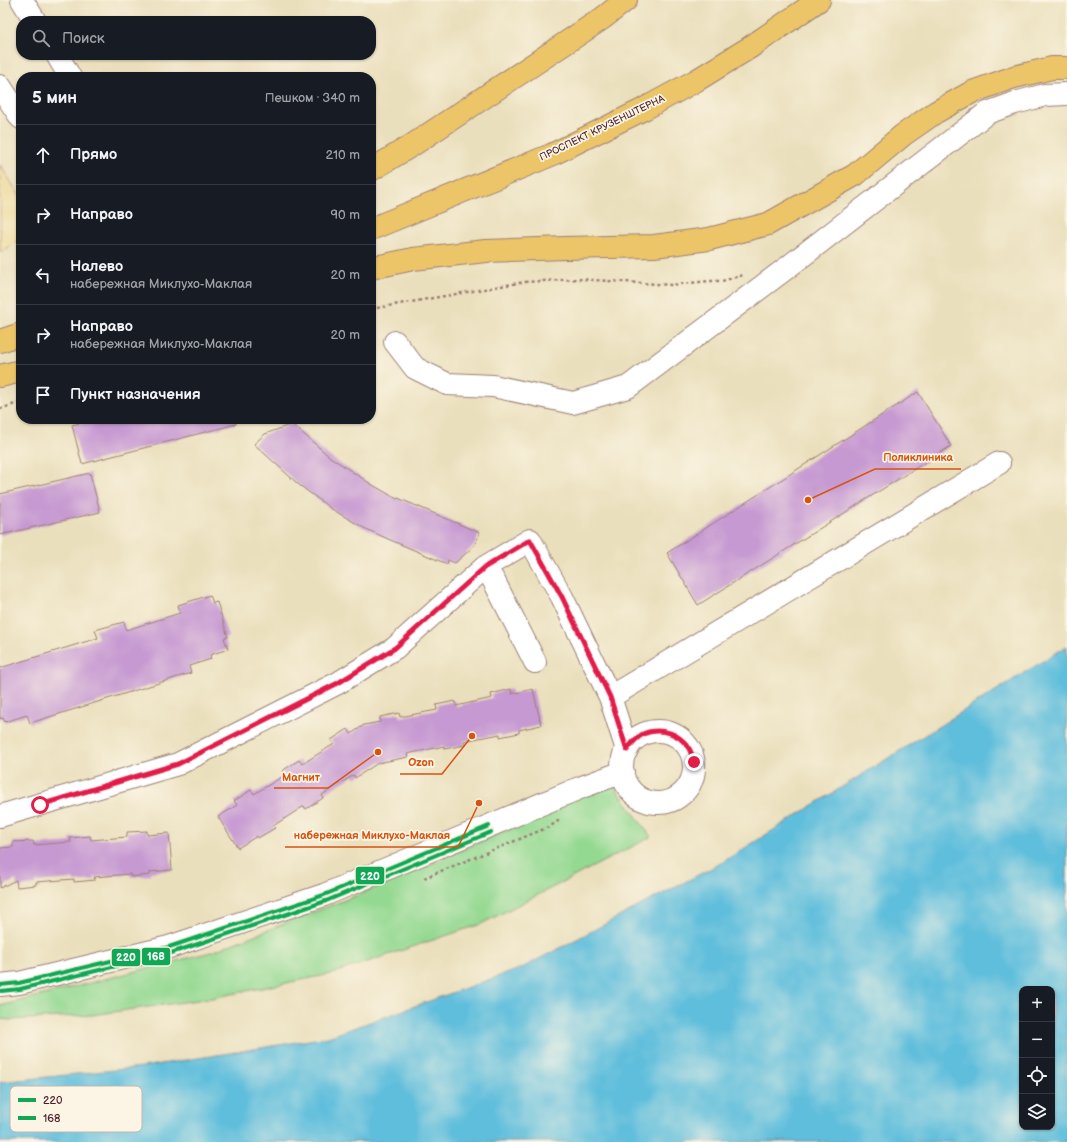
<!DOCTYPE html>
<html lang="ru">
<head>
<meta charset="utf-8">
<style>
	body { margin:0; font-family:"Balsamiq Sans",sans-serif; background:#20242c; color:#f1f3f6 }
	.controls { position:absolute; right:12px; bottom:12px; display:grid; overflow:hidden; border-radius:8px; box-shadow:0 1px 3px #0004 }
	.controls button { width:36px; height:36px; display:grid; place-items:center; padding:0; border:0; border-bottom:1px solid #363941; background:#171b24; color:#f1f3f6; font:20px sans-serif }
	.stop { position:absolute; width:12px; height:12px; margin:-9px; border:3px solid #e11d48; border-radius:50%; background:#fff }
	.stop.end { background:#e11d48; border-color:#fff; box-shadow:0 1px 4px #0008 }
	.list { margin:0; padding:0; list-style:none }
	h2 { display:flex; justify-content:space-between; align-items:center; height:52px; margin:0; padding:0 16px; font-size:17px }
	h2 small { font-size:13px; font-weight:400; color:#9ea1a6 }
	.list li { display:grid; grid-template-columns:26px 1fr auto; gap:12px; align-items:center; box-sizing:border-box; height:60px; padding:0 16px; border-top:1px solid #363941 }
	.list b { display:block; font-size:15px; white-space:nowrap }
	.list p { margin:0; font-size:13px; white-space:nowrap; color:#9ea1a6 }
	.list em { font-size:13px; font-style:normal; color:#9ea1a6 }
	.icon { flex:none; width:22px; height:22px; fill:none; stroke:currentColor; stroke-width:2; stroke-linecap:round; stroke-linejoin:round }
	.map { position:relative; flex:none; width:1067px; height:1142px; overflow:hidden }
	.search { position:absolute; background:#171b24; box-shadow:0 1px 3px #0004; left:16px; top:16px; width:360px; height:44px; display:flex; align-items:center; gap:10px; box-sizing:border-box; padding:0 14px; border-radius:16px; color:#9ea1a6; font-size:15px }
	.panel { position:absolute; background:#171b24; box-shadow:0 1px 3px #0004; left:16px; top:72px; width:360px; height:352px; border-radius:16px }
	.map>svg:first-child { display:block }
	.green { fill:#94d992; stroke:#6f7c5e }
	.sand { fill:#eeda9e; stroke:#9c7c64 }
	.water { fill:#5ebedc; stroke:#546e84; fill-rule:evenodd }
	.building { fill:#c699d2 }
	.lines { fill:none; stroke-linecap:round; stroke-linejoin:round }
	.minor-casing { stroke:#9a7f74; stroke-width:24 }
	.major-casing { stroke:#9a7f74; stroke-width:24 }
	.path { stroke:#9a7f74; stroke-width:2.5; stroke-dasharray:3 3; stroke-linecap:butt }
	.minor { stroke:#fff; stroke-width:22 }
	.major { stroke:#edc569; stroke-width:22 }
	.bus-1-casing { stroke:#fcf5e5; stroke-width:7 }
	.bus-2-casing { stroke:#fcf5e5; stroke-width:7 }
	.bus-1 { stroke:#10a855; stroke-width:4 }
	.bus-2 { stroke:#10a855; stroke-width:4 }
	.route { stroke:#e11d48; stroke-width:5 }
	.labels { text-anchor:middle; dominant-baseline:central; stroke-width:3.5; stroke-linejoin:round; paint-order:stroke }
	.street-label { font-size:10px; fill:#4a1f2b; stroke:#fcf5e5 }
	.key { fill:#fcf5e5; stroke:#c7b5ad; stroke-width:1 }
	.key-label { font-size:11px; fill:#4a1f2b }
	.leader { fill:none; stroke:#d8530f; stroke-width:1.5 }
	.callout-dot { fill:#d8530f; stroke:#fcf5e5; stroke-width:1.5 }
	.callout-label { font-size:11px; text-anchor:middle; font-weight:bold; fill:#d8530f; stroke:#fcf5e5; stroke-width:3.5; stroke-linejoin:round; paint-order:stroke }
	.line-badge { stroke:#fcf5e5; stroke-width:1.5 }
	.badge-label { font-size:11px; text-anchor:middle; font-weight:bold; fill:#fff }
</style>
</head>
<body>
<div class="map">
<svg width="1067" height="1142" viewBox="0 0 1067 1142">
	<rect width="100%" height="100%" fill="#fcf5e5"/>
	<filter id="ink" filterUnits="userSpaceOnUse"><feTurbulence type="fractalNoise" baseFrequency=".025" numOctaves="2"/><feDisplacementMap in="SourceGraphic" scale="8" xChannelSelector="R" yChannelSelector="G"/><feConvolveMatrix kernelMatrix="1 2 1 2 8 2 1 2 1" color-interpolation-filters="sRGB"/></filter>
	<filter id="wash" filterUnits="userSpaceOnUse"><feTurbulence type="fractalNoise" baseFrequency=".012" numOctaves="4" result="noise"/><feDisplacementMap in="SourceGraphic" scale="16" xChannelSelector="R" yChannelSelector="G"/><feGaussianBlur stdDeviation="0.9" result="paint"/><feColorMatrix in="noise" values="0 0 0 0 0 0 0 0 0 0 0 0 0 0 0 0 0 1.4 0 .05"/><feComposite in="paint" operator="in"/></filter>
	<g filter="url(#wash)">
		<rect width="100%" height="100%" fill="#eadfbc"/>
		<path class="green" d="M612,783L651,837L481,924L331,974L212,998L92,1015L11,1020L0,1019V1006L211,952L386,884Z"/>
		<path class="sand" d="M0,165L21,198V239L0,253Z"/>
		<path class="water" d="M1067,646V1142H0V1082L143,1067L328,1037L522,968L721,863ZM1022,989H1052V1127H1022Z"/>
		<g id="blocks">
			<path class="building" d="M918,392L951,446L698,605L667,553Z
				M95,419H236V424L82,464L72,425Z
				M292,424L330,457L371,484L397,499L398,498L480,533L474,546L455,563L448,560L447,564L388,539L364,528L330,508L298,484L254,444L265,434Z
				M90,473L100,512L0,535V494Z
				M210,595L213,603L217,602L228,637L224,638L228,649L210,655L211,659L189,666L191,673L30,723L27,715L5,722L3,718L0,719V668L98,638L95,630L124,622L126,630L180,613L178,605Z
				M511,689L512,694L533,689L541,725L519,730V733L500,737V734L464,741L465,745L444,749V746L407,754L408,757L378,763L355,778L354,775L322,795L323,798L306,809L304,806L273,826L275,828L258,838L257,836L238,848L218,817L237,805L234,801L251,790L254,794L285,775L282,771L299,760L302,764L334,744L331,740L348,729L351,734L364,725L380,722V717L399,713L400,717L437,710L436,705L455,701L456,706L492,698L491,694Z
				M147,831V835L169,833L172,870L150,872V875L131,877L130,874L94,877L95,880L74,882V879L36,882V885L17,887L16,880L0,888V848L13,847V842L33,841L34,845L71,842L70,838L90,836L91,840L127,837V832Z"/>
		</g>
	</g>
	<g filter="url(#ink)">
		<use href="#blocks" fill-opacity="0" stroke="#9a7f74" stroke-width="1"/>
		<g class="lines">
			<g class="minor-casing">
				<path id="minor" d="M22,0L35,21
					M57,55L70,77
					M0,86L21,118
					M395,342L415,368L447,384L493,386L573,403L628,387L788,267L987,113L1015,103L1045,95L1067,94
					M485,567L494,581L535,662
					M610,697L999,463
					M622 767a36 36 0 1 1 72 0a36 36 0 1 1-72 0Z
					M0,816L178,764L338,683L395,648L485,567L530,540L562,597L610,697L627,750
					M0,985L19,983L169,947L324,895L582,787L623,772"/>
			</g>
			<g class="major-casing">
				<path id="major" d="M371,170L414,144L603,18L626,0
					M371,229L551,155L644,109L697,80L749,48L819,0
					M371,268L413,259L486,251L565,248L654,246L709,239L768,224L855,175L903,135L936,112L972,92L1014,77L1052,68H1067
					M0,341L21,334
					M0,376L21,371"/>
			</g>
			<path class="path" d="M371,309L524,282L578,279L672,285L709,281H722L743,275
				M0,409L21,402
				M424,878L549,827L561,819"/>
			<use href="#minor" class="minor"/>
			<use href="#major" class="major"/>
			<g class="bus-1-casing">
				<path id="bus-1" d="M0,985L19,983L169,947L324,895L489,826"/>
			</g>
			<g class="bus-2-casing">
				<path id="bus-2" d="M1,991L20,989L171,953L326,901L491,832"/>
			</g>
			<use href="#bus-1" class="bus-1"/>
			<use href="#bus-2" class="bus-2"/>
		</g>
	</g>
	<g class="lines" filter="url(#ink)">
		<path class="route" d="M40,805L178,764L338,683L395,648L485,567L530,540L562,597L610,697L627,750C631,744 636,738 643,734C656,728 674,731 684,742C690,747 692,755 694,762"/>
	</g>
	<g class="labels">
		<g class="street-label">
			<text transform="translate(602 128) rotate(-26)">ПРОСПЕКТ КРУЗЕНШТЕРНА</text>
		</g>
	</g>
	<rect x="10" y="1086" width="132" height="46" rx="6" class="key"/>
	<rect x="18" y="1098" width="18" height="4" fill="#10a855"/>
	<rect x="18" y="1116" width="18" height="4" fill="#10a855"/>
	<g class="key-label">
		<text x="43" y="1104">220</text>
		<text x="43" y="1122">168</text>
	</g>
	<path class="leader" d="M808 500L875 469H961M472 736L442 774H400M378 752L328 788H274M479 803L458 847H285"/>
	<g class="callout-dot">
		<circle cx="808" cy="500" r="4"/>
		<circle cx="472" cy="736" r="4"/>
		<circle cx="378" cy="752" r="4"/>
		<circle cx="479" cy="803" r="4"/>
	</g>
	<g class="callout-label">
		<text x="918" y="461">Поликлиника</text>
		<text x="421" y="766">Ozon</text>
		<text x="301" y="781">Магнит</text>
		<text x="372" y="839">набережная Миклухо-Маклая</text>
	</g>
	<g class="line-badge">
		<rect x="355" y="866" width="30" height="19" rx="4" fill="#10a855"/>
		<rect x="141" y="947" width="30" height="19" rx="4" fill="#10a855"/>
		<rect x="111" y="948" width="30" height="19" rx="4" fill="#10a855"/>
	</g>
	<g class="badge-label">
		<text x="370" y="880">220</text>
		<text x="156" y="960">168</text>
		<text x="126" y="961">220</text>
	</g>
</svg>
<div class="controls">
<button>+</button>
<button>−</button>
<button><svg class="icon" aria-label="locate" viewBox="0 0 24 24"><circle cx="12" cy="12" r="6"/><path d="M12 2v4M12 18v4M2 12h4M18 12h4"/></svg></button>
<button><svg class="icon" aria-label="layers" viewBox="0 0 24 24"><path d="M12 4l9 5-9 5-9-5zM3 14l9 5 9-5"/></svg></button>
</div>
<div class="stop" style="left:40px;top:805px"></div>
<div class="stop end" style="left:694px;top:762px"></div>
<div class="search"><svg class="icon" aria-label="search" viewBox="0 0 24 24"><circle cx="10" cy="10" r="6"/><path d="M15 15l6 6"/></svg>Поиск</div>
<section class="panel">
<h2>5 мин<small>Пешком · 340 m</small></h2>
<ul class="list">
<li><svg class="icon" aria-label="ahead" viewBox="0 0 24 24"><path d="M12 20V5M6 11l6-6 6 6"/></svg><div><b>Прямо</b></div><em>210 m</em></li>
<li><svg class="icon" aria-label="right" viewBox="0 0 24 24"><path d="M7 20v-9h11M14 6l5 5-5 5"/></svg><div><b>Направо</b></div><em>90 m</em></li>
<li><svg class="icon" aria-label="left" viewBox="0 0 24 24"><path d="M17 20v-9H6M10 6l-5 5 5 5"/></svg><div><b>Налево</b><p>набережная Миклухо-Маклая</p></div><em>20 m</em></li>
<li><svg class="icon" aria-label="right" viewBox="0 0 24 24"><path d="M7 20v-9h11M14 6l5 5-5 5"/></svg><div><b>Направо</b><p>набережная Миклухо-Маклая</p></div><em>20 m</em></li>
<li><svg class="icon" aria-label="arrive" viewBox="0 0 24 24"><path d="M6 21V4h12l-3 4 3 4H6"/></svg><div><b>Пункт назначения</b></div></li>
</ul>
</section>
</div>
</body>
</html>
